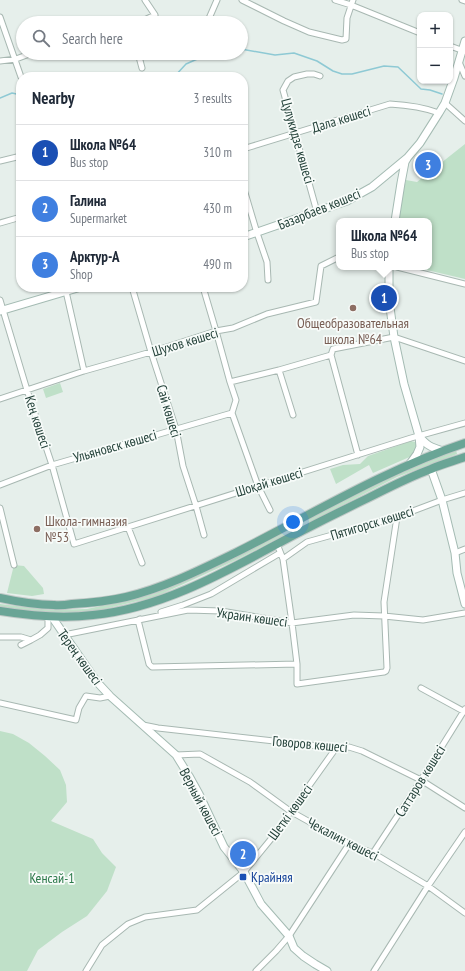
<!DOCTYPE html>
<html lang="en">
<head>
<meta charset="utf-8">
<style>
	body { margin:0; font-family:"PT Sans Narrow",sans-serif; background:#f6f6f7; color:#1f2937 }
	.controls { position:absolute; right:12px; top:12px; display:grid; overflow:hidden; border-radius:8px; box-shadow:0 1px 3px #0004 }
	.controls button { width:36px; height:36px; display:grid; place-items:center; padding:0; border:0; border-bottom:1px solid #e0e1e3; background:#fff; color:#1f2937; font:20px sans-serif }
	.you { position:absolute; left:293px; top:522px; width:14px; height:14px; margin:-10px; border:3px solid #fff; border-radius:50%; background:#1a73e8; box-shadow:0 0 0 6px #1a73e833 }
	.badge { display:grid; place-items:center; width:26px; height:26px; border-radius:50%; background:#1a73e8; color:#fff; font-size:13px; font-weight:700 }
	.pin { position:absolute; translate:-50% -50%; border:2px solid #fff; box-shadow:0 1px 4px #0006 }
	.popup { position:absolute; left:336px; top:218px; width:96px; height:52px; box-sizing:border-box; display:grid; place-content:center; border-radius:8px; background:#fff; filter:drop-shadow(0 1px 3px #0005); font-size:13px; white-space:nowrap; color:#747a83 }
	.popup b { font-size:15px; color:#1f2937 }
	.popup::after { content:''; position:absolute; left:50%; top:100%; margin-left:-8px; border:8px solid transparent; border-top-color:#fff }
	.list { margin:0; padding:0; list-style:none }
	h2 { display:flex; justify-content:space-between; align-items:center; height:52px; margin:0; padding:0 16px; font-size:17px }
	h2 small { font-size:13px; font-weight:400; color:#747a83 }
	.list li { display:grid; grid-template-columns:26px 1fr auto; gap:12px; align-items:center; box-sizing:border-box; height:56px; padding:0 16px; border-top:1px solid #e0e1e3 }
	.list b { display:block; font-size:15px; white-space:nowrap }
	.list p { margin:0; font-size:13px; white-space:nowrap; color:#747a83 }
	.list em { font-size:13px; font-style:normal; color:#747a83 }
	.icon { flex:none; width:22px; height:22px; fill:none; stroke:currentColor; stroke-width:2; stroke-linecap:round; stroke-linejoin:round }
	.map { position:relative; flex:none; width:465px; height:971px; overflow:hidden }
	.search { position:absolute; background:#fff; box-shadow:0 1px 3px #0004; left:16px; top:16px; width:232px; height:44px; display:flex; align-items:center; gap:10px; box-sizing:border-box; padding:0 14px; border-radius:22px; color:#747a83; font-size:15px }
	.panel { position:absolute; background:#fff; box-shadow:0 1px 3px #0004; left:16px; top:72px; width:232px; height:220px; border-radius:16px }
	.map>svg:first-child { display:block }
	.green { fill:#bfe0c8 }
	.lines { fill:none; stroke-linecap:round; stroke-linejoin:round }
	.stream { stroke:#8ec9d4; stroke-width:1.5 }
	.street-casing { stroke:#a8b8b2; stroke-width:7 }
	.secondary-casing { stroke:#a4bbb3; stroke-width:9 }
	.primary-casing { stroke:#c2cac8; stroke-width:10 }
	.street { stroke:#fff; stroke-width:5 }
	.secondary { stroke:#fff; stroke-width:7 }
	.primary { stroke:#6aa596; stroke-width:8 }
	.education-dot { fill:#8d6e63; stroke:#f7fbf9; stroke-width:1.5 }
	.transit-dot { fill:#1a4fb4; stroke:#f7fbf9; stroke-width:1.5 }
	.labels { text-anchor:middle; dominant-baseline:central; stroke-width:3.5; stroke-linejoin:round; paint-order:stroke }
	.street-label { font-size:14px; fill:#24423a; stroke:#f7fbf9 }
	.education-label { font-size:14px; fill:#785e54; stroke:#f7fbf9 }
	.transit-label { font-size:14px; fill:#164399; stroke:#f7fbf9; text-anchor:start }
	.park-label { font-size:14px; fill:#2d7a4b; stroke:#f7fbf9 }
</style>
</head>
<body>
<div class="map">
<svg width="465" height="971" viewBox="0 0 465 971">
	<rect width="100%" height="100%" fill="#e6efeb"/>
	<path class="green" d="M465,144V279L414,267H429V221H399L401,202L406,180L417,182Z
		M60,383L63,392L46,398L43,389Z
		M411,441L415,442L417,446L414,455L373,473L369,465L336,484L330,469L343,465L360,464L368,456Z
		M456,450L457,454L397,477L234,561L155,597L87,613L50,614L0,607V604L50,610L87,609L154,594L233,557L395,474Z
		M14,565L24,566L43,588L44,594L32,596L7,593Z
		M0,731L13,734L29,743L45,756L60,770L66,785L67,802L51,821L93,839L102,853L116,867L107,891L87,916L62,932L38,950L27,971H0Z"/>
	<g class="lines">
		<path class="stream" d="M241,49L275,55L294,53L317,61L333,71L342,74H352L384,66L398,67L421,89L430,90L442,94
			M174,77L186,64L211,53
			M0,98L12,93L21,95"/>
		<g class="street-casing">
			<path id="street" d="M242,0L284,21L309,32L342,40L346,39L347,18L353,0
				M335,0L351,5L420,33
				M462,0L465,1
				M0,17L21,77
				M138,23L155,15L145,0
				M207,23L217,0
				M450,46L464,51
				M138,53L142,68
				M0,61L16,59L32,53
				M459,62L465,76
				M445,103L465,121
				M243,149L390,104C408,105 423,107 439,113
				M0,161L21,156
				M243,186L257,233L267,262L268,280
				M317,212L283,90L288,81L294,77L307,74H314L320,76
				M0,223L21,217
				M397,267L465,284
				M65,287L84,371
				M132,287L151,352L176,429L183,466L196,506L204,535
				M203,287L216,331L230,382L236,400L232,413L258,486L270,510
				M0,300L27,390L52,465L74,544L411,438L465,423
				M279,370L293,415
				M230,382L279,370L331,355
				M0,399L84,371L151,352L216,331L233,328L267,314L316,302L321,266L339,257
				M358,455L331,355L333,349L394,337L465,361
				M0,485L52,465L232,413
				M0,508L14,565
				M128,527L142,563
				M277,544L283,559L292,623L297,664V684L384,672L386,671L387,668L384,602L397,517
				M455,553L465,549
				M283,559L307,542L397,517L442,500L465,493
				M161,612L183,605L211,594L280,553
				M140,619L138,620L149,664L152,667L297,664
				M64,635L188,610L221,611L292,623L354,615L384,616L423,620L465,613
				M0,637H21L31,640L40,635L48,628V617
				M21,645L31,640
				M421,688L465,712
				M0,703L76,720L79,708L86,696L100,698L110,696
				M143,725L158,728L336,748L349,747L362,751L421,780L465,808
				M176,755L200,754L250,782L290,811L349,844L373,853L428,886L465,913
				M373,853L421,780L465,709
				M86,971L102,945L128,924L145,917L197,910L244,872L271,839L336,748
				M256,971L276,951L289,936L349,844
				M374,971L428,886L465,832"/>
		</g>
		<g class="secondary-casing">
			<path id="secondary" d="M395,221L401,183L405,162L408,157L420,143L439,113L445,103L454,78L465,41
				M243,237L347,201L372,187L407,158
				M389,267V300L394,337L404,384L419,436L420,447L417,454L409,465
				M0,311L81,287
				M419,436C427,446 431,447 443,451
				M431,469L442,500L455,553L457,573L465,604
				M52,617L97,682L110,696L176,755L189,776L199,794L224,847L244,872L261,904L289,936L294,948L303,956L315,964L327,971"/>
		</g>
		<g class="primary-casing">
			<path id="primary" d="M0,598C18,602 36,605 54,605C60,606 66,605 72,604C90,603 109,601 126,597C164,588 200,570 235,553C311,515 384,470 465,443
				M0,611C31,616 62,619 93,615C165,608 232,568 294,535C319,522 343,510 368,498C388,488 409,477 431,469C442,464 454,461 465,457"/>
		</g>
		<use href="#street" class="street"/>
		<use href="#secondary" class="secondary"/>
		<use href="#primary" class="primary"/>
	</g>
	<g class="education-dot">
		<circle cx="353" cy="308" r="4"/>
		<circle cx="37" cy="529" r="4"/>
	</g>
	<rect class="transit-dot" x="239" y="873" width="8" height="8" rx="2"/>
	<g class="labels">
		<g class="street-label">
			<text transform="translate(341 119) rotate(-17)">Дала көшесі</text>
			<text transform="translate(298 141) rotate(74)">Цулукидзе көшесі</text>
			<text transform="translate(319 209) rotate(-22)">Базарбаев көшесі</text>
			<text transform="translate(185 342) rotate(-17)">Шухов көшесі</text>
			<text transform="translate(169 411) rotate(73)">Сай көшесі</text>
			<text transform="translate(38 422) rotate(72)">Кең көшесі</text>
			<text transform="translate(115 446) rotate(-16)">Ульяновск көшесі</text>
			<text transform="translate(269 482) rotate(-17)">Шоқай көшесі</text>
			<text transform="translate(372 523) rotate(-17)">Пятигорск көшесі</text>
			<text transform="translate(252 617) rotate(8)">Украин көшесі</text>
			<text transform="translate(80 657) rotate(54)">Терең көшесі</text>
			<text transform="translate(310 744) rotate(5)">Говоров көшесі</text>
			<text transform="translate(420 781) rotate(-58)">Саттаров көшесі</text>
			<text transform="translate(201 802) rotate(62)">Верный көшесі</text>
			<text transform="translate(290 812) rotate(-54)">Шеткі көшесі</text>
			<text transform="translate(343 839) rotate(27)">Чекалин көшесі</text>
		</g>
		<g class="education-label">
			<text x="353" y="323">Общеобразовательная<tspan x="353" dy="16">школа №64</tspan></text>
			<text x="45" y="521" text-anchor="start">Школа-гимназия<tspan x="45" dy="16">№53</tspan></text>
		</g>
		<g class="transit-label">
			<text x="251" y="877">Крайняя</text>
		</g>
		<g class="park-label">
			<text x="52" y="878">Кенсай-1</text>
		</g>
	</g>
</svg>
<div class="controls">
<button>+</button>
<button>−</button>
</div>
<div class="you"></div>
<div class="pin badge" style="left:384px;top:298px;background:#1a4fb4">1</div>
<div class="popup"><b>Школа №64</b>Bus stop</div>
<div class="pin badge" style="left:243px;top:854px;background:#3f7fe0">2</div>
<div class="pin badge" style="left:428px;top:165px;background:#3f7fe0">3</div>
<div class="search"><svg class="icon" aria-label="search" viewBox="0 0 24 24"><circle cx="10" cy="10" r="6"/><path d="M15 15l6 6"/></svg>Search here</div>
<section class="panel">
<h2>Nearby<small>3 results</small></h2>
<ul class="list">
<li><span class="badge" style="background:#1a4fb4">1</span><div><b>Школа №64</b><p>Bus stop</p></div><em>310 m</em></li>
<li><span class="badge" style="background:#3f7fe0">2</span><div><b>Галина</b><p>Supermarket</p></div><em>430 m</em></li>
<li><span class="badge" style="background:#3f7fe0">3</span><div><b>Арктур-А</b><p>Shop</p></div><em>490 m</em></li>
</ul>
</section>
</div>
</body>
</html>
